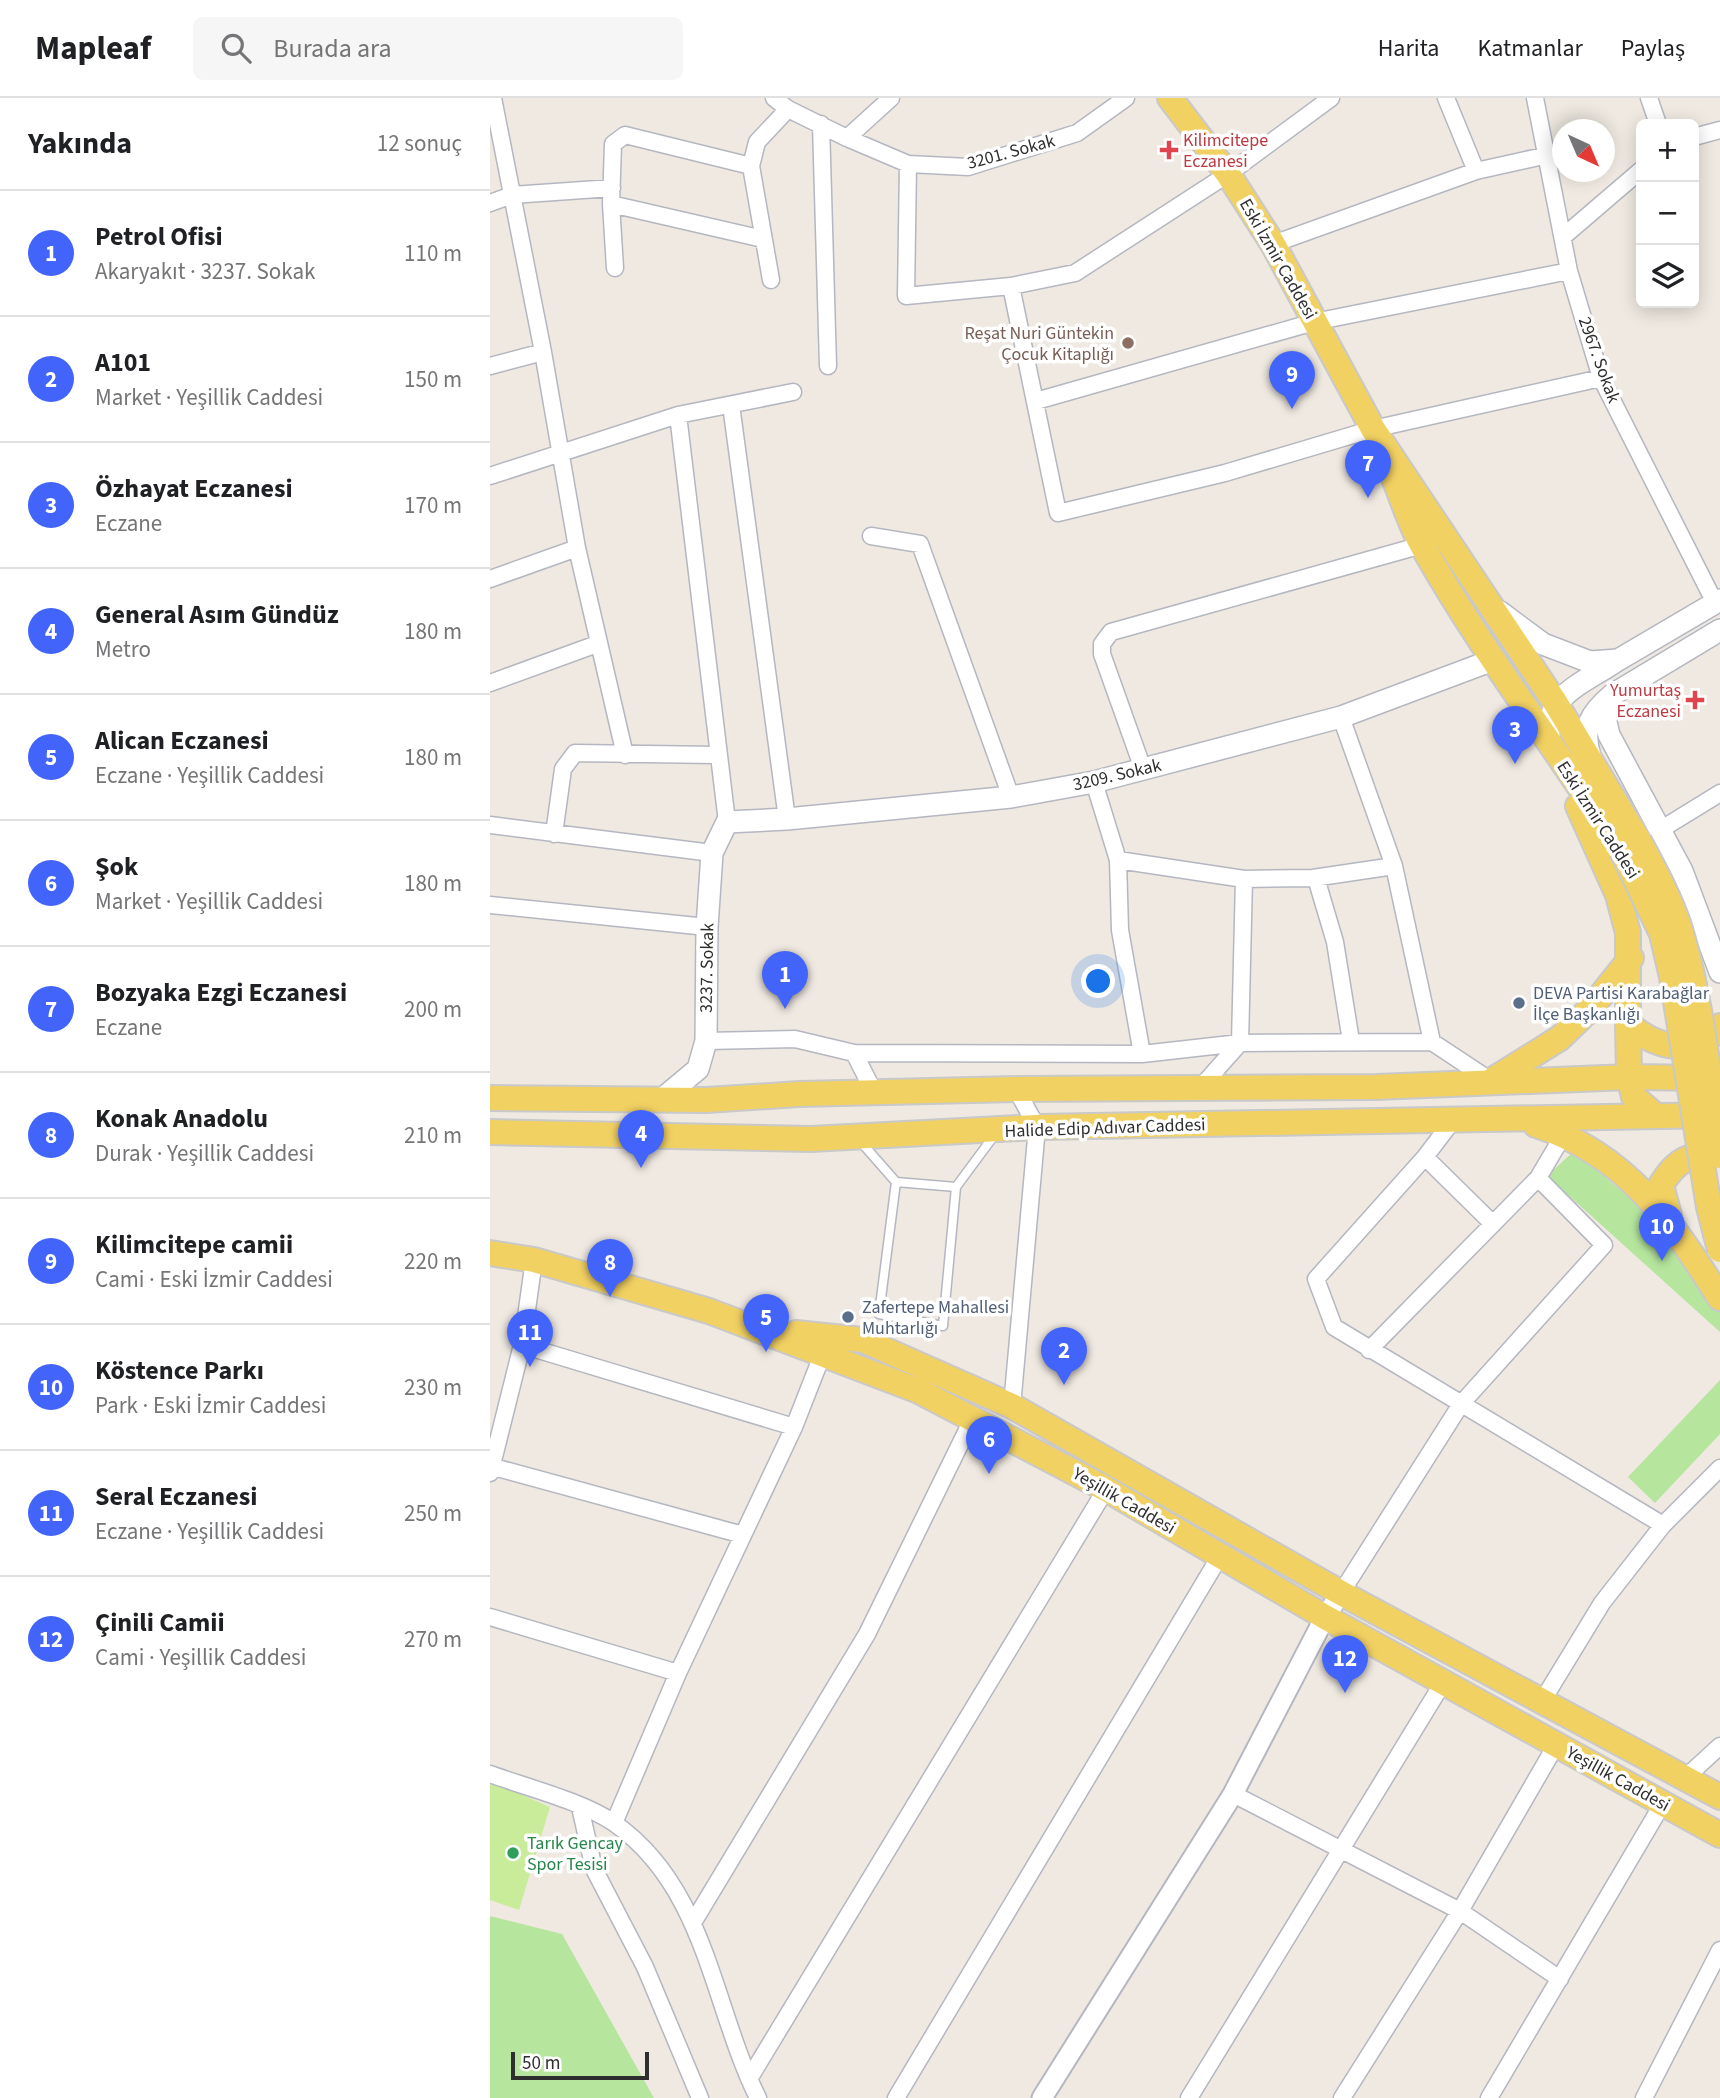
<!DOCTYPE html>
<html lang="tr">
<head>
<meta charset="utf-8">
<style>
	body { margin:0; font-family:"Source Sans 3",sans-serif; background:#f6f6f6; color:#202124 }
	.controls { position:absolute; right:21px; top:21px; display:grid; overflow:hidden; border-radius:10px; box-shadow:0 4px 18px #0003 }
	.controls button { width:63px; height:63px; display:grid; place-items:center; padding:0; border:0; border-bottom:2px solid #e0e0e0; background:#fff; color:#202124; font:35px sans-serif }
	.compass { position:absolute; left:1062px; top:21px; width:63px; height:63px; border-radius:50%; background:#fff; box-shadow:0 4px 18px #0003; rotate:136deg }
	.scale { position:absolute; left:21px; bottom:18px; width:138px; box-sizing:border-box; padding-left:7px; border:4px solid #2e2e2e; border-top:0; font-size:19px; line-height:24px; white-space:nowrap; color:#2e2e2e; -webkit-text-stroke:5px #fff; paint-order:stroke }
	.you { position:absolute; left:609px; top:884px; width:24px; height:24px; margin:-18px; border:5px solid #fff; border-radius:50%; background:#1a73e8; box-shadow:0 0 0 10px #1a73e833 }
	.badge { display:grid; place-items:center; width:46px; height:46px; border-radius:50%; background:#4264fb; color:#fff; font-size:23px; font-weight:700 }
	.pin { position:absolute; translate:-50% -58px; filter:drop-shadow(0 2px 4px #0008) }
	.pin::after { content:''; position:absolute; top:37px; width:24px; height:21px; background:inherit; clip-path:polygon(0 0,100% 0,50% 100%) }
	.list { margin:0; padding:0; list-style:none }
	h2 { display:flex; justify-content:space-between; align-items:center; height:91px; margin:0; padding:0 28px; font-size:30px }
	h2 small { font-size:23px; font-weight:400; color:#757577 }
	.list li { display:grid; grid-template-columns:46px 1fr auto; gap:21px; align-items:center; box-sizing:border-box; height:126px; padding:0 28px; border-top:2px solid #e0e0e0 }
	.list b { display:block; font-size:26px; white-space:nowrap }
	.list p { margin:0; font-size:23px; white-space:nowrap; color:#757577 }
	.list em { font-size:23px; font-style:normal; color:#757577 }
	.icon { flex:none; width:38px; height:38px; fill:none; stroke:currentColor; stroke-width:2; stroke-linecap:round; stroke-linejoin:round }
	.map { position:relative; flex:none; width:1230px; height:2000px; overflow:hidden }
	header { display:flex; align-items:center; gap:42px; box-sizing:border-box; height:98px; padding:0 35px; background:#fff; border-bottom:2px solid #e0e0e0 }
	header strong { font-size:33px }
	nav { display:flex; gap:38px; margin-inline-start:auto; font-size:24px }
	.search { width:490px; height:63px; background:#f6f6f6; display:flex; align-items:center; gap:18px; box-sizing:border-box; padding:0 24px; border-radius:10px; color:#757577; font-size:26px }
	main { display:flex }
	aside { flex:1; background:#fff }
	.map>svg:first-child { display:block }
	.green { fill:#b6e59e }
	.pitch { fill:#c9ec9a }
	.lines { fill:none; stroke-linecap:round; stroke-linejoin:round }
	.service-casing { stroke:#b4b7c1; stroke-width:11 }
	.minor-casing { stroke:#b4b7c1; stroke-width:19 }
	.tertiary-casing { stroke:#b4b7c1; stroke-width:23 }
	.secondary-casing { stroke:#b4b7c1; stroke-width:24 }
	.primary-casing { stroke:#c9c9c9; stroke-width:28 }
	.service { stroke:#fff; stroke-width:8 }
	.minor { stroke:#fff; stroke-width:16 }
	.tertiary { stroke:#fff; stroke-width:19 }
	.secondary { stroke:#fff; stroke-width:21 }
	.primary { stroke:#f2d163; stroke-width:24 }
	.primary-bridge-casing { stroke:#c9c9c9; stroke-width:28; stroke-linecap:butt }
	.primary-bridge { stroke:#f2d163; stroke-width:24 }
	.health-dot { fill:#e0444e; stroke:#fff; stroke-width:2.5 }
	.education-dot { fill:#8d6e63; stroke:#fff; stroke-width:2.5 }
	.service-dot { fill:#5c6f8a; stroke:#fff; stroke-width:2.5 }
	.leisure-dot { fill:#2e9e5b; stroke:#fff; stroke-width:2.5 }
	.labels { text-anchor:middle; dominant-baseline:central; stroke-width:7; stroke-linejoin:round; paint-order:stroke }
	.health-label { font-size:18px; fill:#be3a42; stroke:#fff; text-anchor:start }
	.street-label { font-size:18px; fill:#2e2e2e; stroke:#fff }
	.education-label { font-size:18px; fill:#785e54; stroke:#fff; text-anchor:end }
	.service-label { font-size:18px; fill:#4e5e75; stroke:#fff; text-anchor:start }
	.leisure-label { font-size:18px; fill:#27864d; stroke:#fff; text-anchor:start }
</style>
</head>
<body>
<header>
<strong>Mapleaf</strong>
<div class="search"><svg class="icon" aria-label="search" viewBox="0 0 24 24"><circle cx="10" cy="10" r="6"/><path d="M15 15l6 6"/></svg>Burada ara</div>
<nav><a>Harita</a><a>Katmanlar</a><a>Paylaş</a></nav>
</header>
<main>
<aside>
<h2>Yakında<small>12 sonuç</small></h2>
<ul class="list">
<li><span class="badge">1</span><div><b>Petrol Ofisi</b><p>Akaryakıt · 3237. Sokak</p></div><em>110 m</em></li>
<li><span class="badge">2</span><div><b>A101</b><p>Market · Yeşillik Caddesi</p></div><em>150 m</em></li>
<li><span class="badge">3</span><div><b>Özhayat Eczanesi</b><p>Eczane</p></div><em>170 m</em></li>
<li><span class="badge">4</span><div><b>General Asım Gündüz</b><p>Metro</p></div><em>180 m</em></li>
<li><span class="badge">5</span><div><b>Alican Eczanesi</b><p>Eczane · Yeşillik Caddesi</p></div><em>180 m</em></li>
<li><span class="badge">6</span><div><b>Şok</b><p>Market · Yeşillik Caddesi</p></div><em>180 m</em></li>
<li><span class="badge">7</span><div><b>Bozyaka Ezgi Eczanesi</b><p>Eczane</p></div><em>200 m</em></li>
<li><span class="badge">8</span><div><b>Konak Anadolu</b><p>Durak · Yeşillik Caddesi</p></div><em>210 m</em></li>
<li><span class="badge">9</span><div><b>Kilimcitepe camii</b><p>Cami · Eski İzmir Caddesi</p></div><em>220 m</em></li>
<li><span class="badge">10</span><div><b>Köstence Parkı</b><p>Park · Eski İzmir Caddesi</p></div><em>230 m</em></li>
<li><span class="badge">11</span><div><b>Seral Eczanesi</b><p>Eczane · Yeşillik Caddesi</p></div><em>250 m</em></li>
<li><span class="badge">12</span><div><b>Çinili Camii</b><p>Cami · Yeşillik Caddesi</p></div><em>270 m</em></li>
</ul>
</aside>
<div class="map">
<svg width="1230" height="2000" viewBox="0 0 1230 2000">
	<rect width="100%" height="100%" fill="#efe9e1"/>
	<path class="green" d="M1084,1053L1155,1113L1230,1214V1234L1057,1078Z
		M1230,1282V1336L1165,1405L1138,1379Z
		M0,1818L72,1836L164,2000H0Z"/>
	<path class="pitch" d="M0,1683L60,1709L29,1812L0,1802Z"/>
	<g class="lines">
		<g class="service-casing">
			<path id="service" d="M370,1043L406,1084
				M406,1084L466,1089L453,1228L389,1216Z
				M466,1089L506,1035"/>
		</g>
		<g class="minor-casing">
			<path id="minor" d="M3,0L53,254L87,450L135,657
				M284,0L298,11L357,40L418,66L478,69L587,35L636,0
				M956,0L986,73
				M1045,0L1079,173L1111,280L1225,505
				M1159,0L1168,26
				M331,26L338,268
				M1204,39L1230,32
				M357,40L401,0
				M418,66L416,198L521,188L585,175L738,76L841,0
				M0,105L22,97L122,90
				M121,106L273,141
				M1074,138L1151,72
				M783,146L986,73L1058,57
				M125,170L121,106L123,46L135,37L261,68
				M281,182L261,68L267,44L298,11
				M521,188L568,415L735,375L883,331L1111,280
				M0,268L53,254
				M546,303L824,224L1079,173
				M241,307L297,721
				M188,317L237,724
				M0,378L188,317L303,294
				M381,438L430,446L521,699
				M0,481L87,450
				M0,585L107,546
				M851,619L904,768L942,944
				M653,671L612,556V546L621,534L932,447
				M604,684L628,762L630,832L652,956
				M0,727L222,755
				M1170,732L1230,695
				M64,736L73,671L85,655L227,657
				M628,762L754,781L823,780L904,768
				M826,780L845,844L861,943
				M0,807L217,829
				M216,943L305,941L364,955
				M710,990L750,945L754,781
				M384,994L364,955L652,956L750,945L942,944L1001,983
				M964,1021L935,1059L826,1181L844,1229L1173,1427
				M935,1059L1003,1126
				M32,1247L304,1329
				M879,1252L1048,1080L1074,1036
				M522,1308L547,1029L526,991
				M0,1368L253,1437
				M0,1375L32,1247L44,1162
				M851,1495L971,1306L1114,1147L1048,1080
				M0,1519L188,1575
				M1051,1605L1112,1505L1173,1427L1230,1370
				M0,1676C38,1690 92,1703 124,1725C216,1789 222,1907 268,2000
				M1195,1680L1230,1648
				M743,1696L970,1813L1070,1881
				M90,1709L104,1771L155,1869L210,2000
				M124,1725L188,1575L304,1329L333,1255
				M204,1823L377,1536L483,1320
				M259,1981L616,1391
				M406,2000L730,1458
				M699,2000L954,1583
				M852,2000L970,1813L1066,1647
				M999,2000L1173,1705
				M1154,2000L1230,1852"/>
		</g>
		<g class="tertiary-casing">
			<path id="tertiary" d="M552,2000L743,1696L835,1519L851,1495"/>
		</g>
		<g class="secondary-casing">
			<path id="secondary" d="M1010,514L1053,546L1100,564L1128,562L1230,502
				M1122,597L1115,620L1119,637L1192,773L1230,874
				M1060,647C1051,598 1091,587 1126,563
				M1100,658C1091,630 1101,615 1122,597L1230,532
				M172,1001L208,971L216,943L217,829L222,755L237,724L297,721L521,699L604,684L851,619L1003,562"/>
		</g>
		<g class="primary-casing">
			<path id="primary" d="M680,0L738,76L783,146L883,331L1065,604L1149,743
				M904,380C913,403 921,428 933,449C993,555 1067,651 1132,753
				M1088,708L1128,797L1138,835V925C1162,950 1207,960 1230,928
				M1138,925L1139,979L1144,999L1166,1018
				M1001,983L1070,940L1101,910L1141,860
				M0,1000L217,1002L309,996L526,991L886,989L1139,979L1219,980
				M1046,1027C1137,1056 1181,1123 1230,1200
				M0,1034L321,1041L547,1029L1226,1017
				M1179,1117L1171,1087C1187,1060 1200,1057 1229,1055
				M0,1155L44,1162L219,1213L429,1293L616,1391L835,1519L1230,1737
				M306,1235L373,1242L522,1308L851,1495L1230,1699"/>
		</g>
		<use href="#service" class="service"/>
		<use href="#minor" class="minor"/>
		<use href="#tertiary" class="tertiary"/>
		<use href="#secondary" class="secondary"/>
		<use href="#primary" class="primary"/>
		<g class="primary-bridge-casing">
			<path id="primary-bridge" d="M1149,743C1164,771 1180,800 1190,831C1212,904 1219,982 1230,1058
				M1132,753L1172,836L1182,879L1219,1109L1230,1152"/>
		</g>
		<use href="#primary-bridge" class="primary-bridge"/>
	</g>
	<g class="health-dot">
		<path d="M675.5 41.5h7v7h7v7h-7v7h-7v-7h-7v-7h7z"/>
		<path d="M1201.5 591.5h7v7h7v7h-7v7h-7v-7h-7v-7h7z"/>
	</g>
	<circle class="education-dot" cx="638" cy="245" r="7"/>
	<g class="service-dot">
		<circle cx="1029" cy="905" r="7"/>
		<circle cx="358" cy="1219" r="7"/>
	</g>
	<circle class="leisure-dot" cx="23" cy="1755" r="7"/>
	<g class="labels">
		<g class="health-label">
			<text x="693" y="42">Kilimcitepe<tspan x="693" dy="21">Eczanesi</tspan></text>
			<text x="1191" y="592" text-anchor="end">Yumurtaş<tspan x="1191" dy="21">Eczanesi</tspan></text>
		</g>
		<g class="street-label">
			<text transform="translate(521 54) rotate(-15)">3201. Sokak</text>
			<text transform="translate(788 161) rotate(60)">Eski İzmir Caddesi</text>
			<text transform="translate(1109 262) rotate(70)">2967. Sokak</text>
			<text transform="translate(627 677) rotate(-13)">3209. Sokak</text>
			<text transform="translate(1108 722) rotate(57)">Eski İzmir Caddesi</text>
			<text transform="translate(217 870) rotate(-89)">3237. Sokak</text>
			<text transform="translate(615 1030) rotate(-2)">Halide Edip Adıvar Caddesi</text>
			<text transform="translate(634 1403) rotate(30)">Yeşillik Caddesi</text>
			<text transform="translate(1128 1681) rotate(29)">Yeşillik Caddesi</text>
		</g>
		<g class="education-label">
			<text x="624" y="235">Reşat Nuri Güntekin<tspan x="624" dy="21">Çocuk Kitaplığı</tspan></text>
		</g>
		<g class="service-label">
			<text x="1043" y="895">DEVA Partisi Karabağlar<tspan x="1043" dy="21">İlçe Başkanlığı</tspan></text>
			<text x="372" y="1209">Zafertepe Mahallesi<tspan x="372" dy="21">Muhtarlığı</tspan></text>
		</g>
		<g class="leisure-label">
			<text x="37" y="1745">Tarık Gencay<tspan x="37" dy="21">Spor Tesisi</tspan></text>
		</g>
	</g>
</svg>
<div class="controls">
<button>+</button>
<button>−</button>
<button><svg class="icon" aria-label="layers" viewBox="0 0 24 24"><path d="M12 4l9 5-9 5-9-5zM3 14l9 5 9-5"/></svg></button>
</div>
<svg class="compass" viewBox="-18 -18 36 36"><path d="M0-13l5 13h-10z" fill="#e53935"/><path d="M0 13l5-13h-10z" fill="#757577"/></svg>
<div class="scale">50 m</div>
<div class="you"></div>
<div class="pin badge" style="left:295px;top:911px">1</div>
<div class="pin badge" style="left:574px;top:1287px">2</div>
<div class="pin badge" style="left:1025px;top:666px">3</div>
<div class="pin badge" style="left:151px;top:1070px">4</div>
<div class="pin badge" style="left:276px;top:1254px">5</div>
<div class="pin badge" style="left:499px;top:1376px">6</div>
<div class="pin badge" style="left:878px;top:400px">7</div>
<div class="pin badge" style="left:120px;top:1199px">8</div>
<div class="pin badge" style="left:802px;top:311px">9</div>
<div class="pin badge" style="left:1172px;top:1163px">10</div>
<div class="pin badge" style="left:40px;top:1269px">11</div>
<div class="pin badge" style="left:855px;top:1595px">12</div>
</div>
</main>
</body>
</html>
